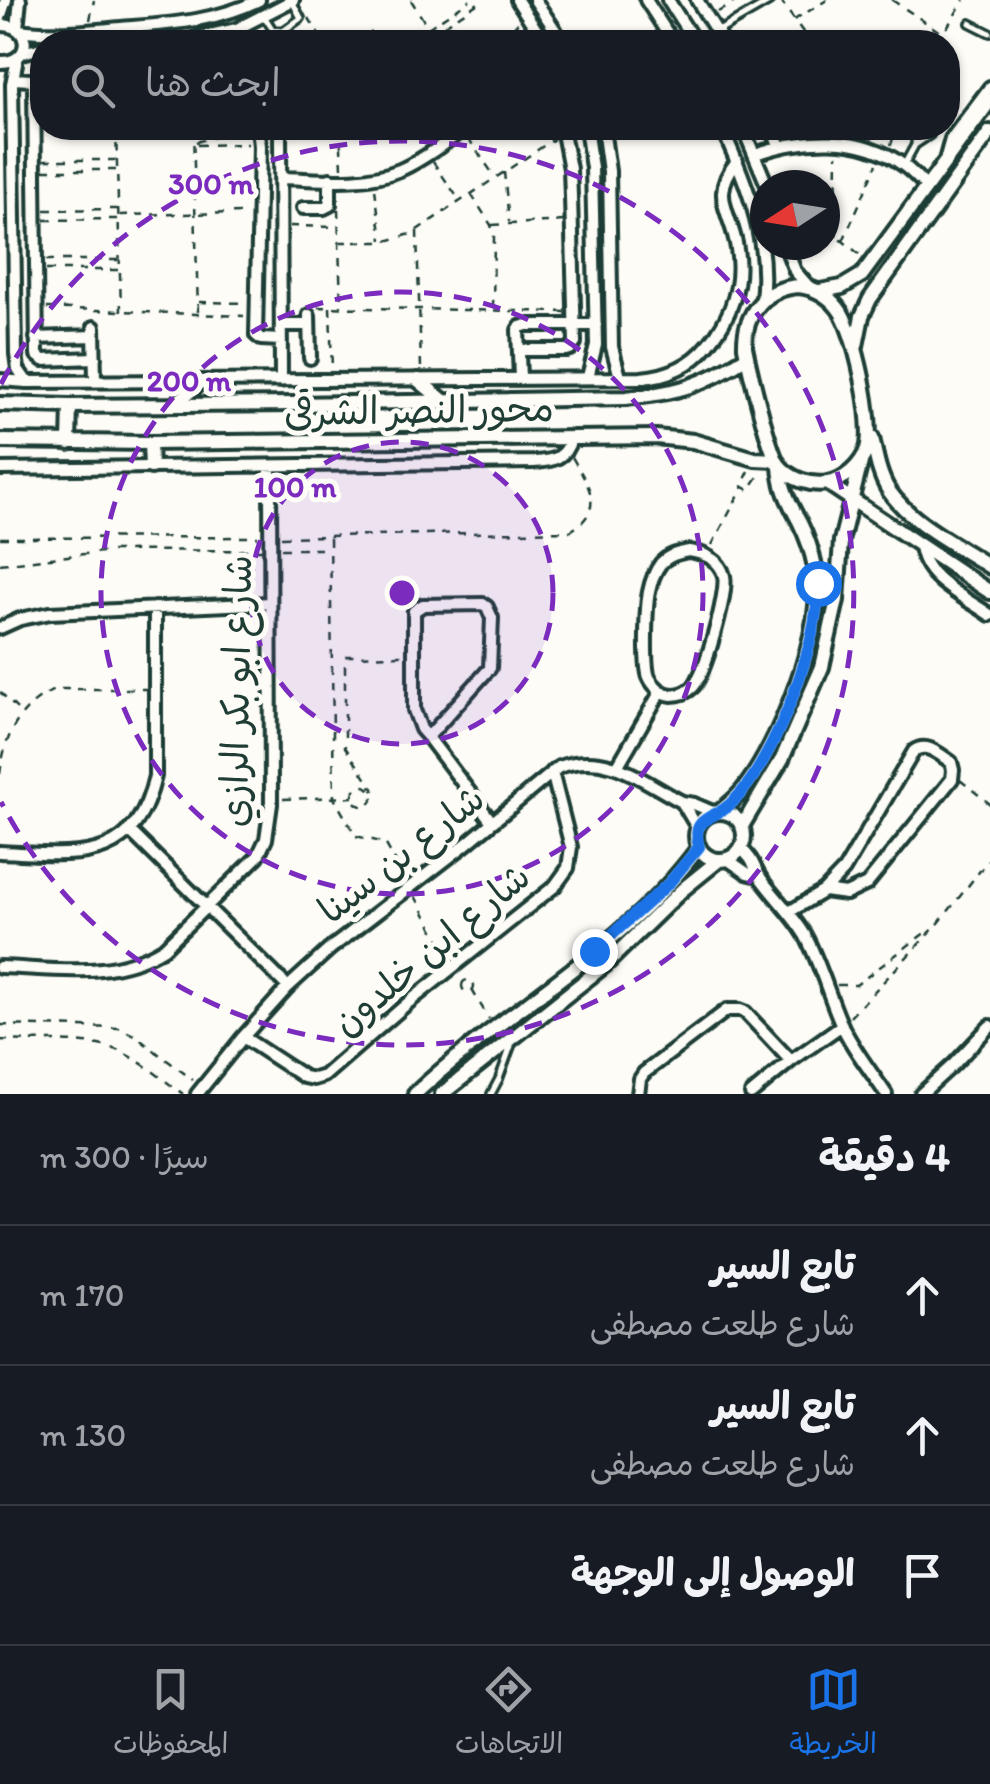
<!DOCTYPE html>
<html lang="ar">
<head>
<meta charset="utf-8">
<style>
	body { margin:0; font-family:Itim,"Playpen Sans Arabic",sans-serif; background:#20242c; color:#f1f3f6; direction:rtl }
	.compass { position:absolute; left:750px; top:170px; width:90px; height:90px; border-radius:50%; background:#171b24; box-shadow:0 2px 8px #0004; rotate:258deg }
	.stop { position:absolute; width:30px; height:30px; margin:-22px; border:8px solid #1a73e8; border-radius:50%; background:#fff }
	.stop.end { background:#1a73e8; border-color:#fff; box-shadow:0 2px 10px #0008 }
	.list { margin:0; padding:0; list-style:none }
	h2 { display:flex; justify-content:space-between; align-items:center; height:130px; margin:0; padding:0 40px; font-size:42px }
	h2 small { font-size:32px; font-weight:400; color:#9ea1a6 }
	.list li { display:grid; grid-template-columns:65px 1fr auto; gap:30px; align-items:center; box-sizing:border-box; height:140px; padding:0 40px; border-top:2px solid #363941 }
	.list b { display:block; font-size:38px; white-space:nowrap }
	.list p { margin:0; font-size:32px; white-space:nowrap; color:#9ea1a6 }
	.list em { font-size:32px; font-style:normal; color:#9ea1a6 }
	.icon { flex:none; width:55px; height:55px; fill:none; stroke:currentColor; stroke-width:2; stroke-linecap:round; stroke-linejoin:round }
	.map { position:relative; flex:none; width:990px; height:1094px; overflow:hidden; direction:ltr }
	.search { position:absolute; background:#171b24; box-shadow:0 2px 8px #0004; left:30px; right:30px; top:30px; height:110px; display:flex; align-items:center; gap:25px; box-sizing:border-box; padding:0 35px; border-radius:40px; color:#9ea1a6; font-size:38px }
	.sheet { height:550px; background:#171b24 }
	nav { display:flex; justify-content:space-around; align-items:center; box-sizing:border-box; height:140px; border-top:2px solid #363941; background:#171b24; font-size:28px; color:#9ea1a6 }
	nav a { display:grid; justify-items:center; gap:5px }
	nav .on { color:#1a73e8 }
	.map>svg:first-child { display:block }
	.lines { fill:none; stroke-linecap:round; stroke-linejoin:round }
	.service-casing { stroke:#1f3d34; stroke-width:12 }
	.minor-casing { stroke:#1f3d34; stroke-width:18 }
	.tertiary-casing { stroke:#1f3d34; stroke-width:20 }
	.path { stroke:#1f3d34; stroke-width:2.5; stroke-dasharray:8 8; stroke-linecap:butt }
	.service { stroke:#fdfcf7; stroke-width:5 }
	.minor { stroke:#fdfcf7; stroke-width:10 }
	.tertiary { stroke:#fdfcf7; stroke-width:12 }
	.route { stroke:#1a73e8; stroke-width:12 }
	.ring { fill:none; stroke:#7b2cbf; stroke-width:5; stroke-dasharray:18 12 }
	.labels { text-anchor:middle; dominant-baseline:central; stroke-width:10; stroke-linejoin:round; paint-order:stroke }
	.street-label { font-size:38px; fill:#1f3d34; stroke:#fdfcf7 }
	.centre { fill:#7b2cbf; stroke:#fdfcf7; stroke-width:5 }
	.ring-label { font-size:30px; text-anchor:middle; font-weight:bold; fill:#7b2cbf; stroke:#fdfcf7; stroke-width:10; stroke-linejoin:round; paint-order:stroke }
</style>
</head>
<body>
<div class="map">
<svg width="990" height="1094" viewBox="0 0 990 1094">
	<rect width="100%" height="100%" fill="#fdfcf7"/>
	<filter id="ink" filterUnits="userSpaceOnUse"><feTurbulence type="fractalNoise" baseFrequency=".01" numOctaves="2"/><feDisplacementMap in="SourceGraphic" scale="20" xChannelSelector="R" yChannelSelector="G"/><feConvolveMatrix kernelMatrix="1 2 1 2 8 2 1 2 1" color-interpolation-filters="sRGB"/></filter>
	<g filter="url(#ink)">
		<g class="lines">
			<g class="service-casing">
				<path id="service" d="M264,16L273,30L283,31L301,18L292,1
					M970,23L990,33
					M717,32L769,2
					M520,42L538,32
					M915,145L916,128
					M904,165L915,145L930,135L932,128
					M491,1094L499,1079L511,1046"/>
			</g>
			<g class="minor-casing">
				<path id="minor" d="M517,0L544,42
					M535,0L563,42
					M646,0L673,42
					M668,0L695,42
					M697,0L723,42
					M0,18L6,0
					M0,25C33,24 33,63 0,62
					M17,28L20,0
					M19,30C53,35 88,31 121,28C169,24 215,22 259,0
					M153,42L188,40L237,29L293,0
					M22,53L42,48
					M17,59L12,84L16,354L18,369L27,382
					M13,79L31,80L34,84L37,355L43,360L95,358
					M258,128L260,146L256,335L261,339L281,340
					M280,128L281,381
					M586,128L592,168L596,345L588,377
					M603,128L609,171L612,347L620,377
					M722,128C747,183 769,238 762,300
					M743,128L767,185
					M770,128L780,145
					M755,154C802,138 861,133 903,165C912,171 919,180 927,187
					M946,157L951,139L990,87
					M282,178C320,179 363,185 400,170C424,160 445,142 467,128
					M303,208H324L330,205V179
					M785,245L795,271L809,287
					M309,315L310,358
					M281,325H309
					M94,327L95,381
					M36,338L94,336
					M519,350H566L570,349L575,343L571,197L570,169L562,128
					M520,378L518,330L520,327L527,325H596
					M0,380L27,382L641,378C669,376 692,365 709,344C731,317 743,284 737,249C732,212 708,197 737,161
					M0,469L534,462C554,461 566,458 571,438
					M920,545C923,580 964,596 990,615
					M689,551C703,553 720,559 724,576C728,592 705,675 693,687C688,692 680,695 672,695C662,694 653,686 649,677C644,665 646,606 649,592C651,582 655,571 661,563C669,555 678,553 689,551Z
					M0,628L20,619L50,613L270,603
					M428,737L421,729L414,710V611L423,605L483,604L487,607L492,618L490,668L428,737L492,822
					M617,767L661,691
					M682,802L698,829
					M129,830L288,987
					M741,849C755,860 753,868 762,880C776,899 793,915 805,935C820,963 828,993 840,1021C851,1047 871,1071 886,1094
					M0,852C75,855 135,867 155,776V608
					M727,859L747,873L759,876
					M789,912L824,891L846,894L867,884L952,779L953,770L951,762C939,754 927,742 914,751L844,870L824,891
					M0,967C58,969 113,980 164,948L258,856L266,839L271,804L270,466
					M243,1037L304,1077L314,1079L324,1076L409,1002L555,886L568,868L571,847L552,772
					M197,1094L243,1037L288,987L331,948L465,845L559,767C608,750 640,780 682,802L694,804L715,813
					M638,1094L640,1079L644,1073L727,1010H740L745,1012L791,1061
					M751,1094L791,1061L842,1025
					M921,1094L954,1064L990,1026"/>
			</g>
			<g class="tertiary-casing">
				<path id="tertiary" d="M799,286C815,288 828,295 838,308C855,328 875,425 867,449C861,466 845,480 828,483C810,486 790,479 779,465C769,452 749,367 745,347C744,313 765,288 799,286Z
					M820,291L842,287L862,275L990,101
					M856,346L862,316L870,299L990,132
					M418,380L445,402
					M0,404L70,406L294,404L626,398C677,393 704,385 747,357
					M174,405L201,382
					M872,438C876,456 879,475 889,491C912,524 957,545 990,567
					M0,441L150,443L656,437L693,441L755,459L776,460
					M69,443L70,406
					M150,443L151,467
					M827,483L990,592
					M719,812C727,806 735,799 742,791C778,748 828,623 815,567C812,552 807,537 800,523C790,504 781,489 780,466
					M696 836a24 24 0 1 1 48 0a24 24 0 1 1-48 0Z
					M742,826L782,759L822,667L837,600L841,541L861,462
					M415,1094C504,1010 627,947 699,847
					M442,1094L605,965L682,890L719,860"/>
			</g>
			<path class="path" d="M411,0L437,42
				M780,0L810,42
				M892,0L943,34
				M718,12L738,0
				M309,18L323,42
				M90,20L94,0
				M794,20L827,0
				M428,28L470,0
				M431,34L483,0
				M355,42L372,32
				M487,42L518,23
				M938,42L964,0
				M116,128L121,311
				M193,128L198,313
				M340,128L342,168
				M422,128L431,143
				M292,134L317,131V128
				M468,138L495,177
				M196,142L247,128
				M197,145L248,144
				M891,145L896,128
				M44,160H116
				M433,162L460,201
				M44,170H116
				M504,172L509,222
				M375,189L382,240
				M471,194L491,225L494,236L493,309
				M338,209L341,306
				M45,210L117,209
				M120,215L247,213
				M45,220L117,219
				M492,225L564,221
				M290,226L337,227
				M417,231L421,368
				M825,234L843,241L863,257
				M836,237L837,154
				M843,241L877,164
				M339,242H383L411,234L554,139
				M46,260H118
				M46,270H118
				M199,302L246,303
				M318,307L565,312
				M330,307L332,369
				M47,308L244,316
				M749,471L742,486L749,490L762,471
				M281,537L570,531C607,509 588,485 572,457
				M0,538L258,537
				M330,538L334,798L356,836L385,843L406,880
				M712,545L743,487
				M281,549H328
				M0,564L110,551L263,550
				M0,692L20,712
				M0,774C5,735 18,707 56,689H146
				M960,780L990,804
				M353 796a10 10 0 1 1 20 0a10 10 0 1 1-20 0Z
				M372,791L374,790L345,747V660L347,656L404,655
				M283,799L353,797
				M399,864L407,862L414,873
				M415,896L450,959
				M462 986a6 6 0 1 1 12 0a6 6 0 1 1-12 0Z
				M837,985H856L930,929
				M472,990L489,1019
				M850,1017L939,923L990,858
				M0,1025L119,1028L134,1035L193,1080
				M0,1040C33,1042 87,1038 117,1050C141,1060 162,1079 183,1094"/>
			<use href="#service" class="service"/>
			<use href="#minor" class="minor"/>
			<use href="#tertiary" class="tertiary"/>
		</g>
	</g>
	<g class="lines" filter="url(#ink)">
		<path class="route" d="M594,951L669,883L699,847C693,824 702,821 719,812C727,808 736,799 742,792C779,747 819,641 818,583"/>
	</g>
	<circle cx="402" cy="593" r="151" fill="#7b2cbf" fill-opacity=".12"/>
	<g class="ring">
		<circle cx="402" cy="593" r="151"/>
		<circle cx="402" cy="593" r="301"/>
		<path d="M1 384A452 452 0 1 1 1 802"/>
	</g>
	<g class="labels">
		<g class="street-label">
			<text transform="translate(419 410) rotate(-1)">محور النصر الشرقى</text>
			<text transform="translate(236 691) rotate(-89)">شارع ابو بكر الرازي</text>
			<text transform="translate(401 854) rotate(-38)">شارع بن سينا</text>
			<text transform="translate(431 949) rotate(-40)">شارع ابن خلدون</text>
		</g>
	</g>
	<circle cx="402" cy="593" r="15" class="centre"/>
	<g class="ring-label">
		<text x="211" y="194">300 m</text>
		<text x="189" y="391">200 m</text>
		<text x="295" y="497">100 m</text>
	</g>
</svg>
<svg class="compass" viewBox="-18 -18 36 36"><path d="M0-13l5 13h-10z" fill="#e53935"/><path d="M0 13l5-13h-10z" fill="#9ea1a6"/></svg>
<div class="stop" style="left:818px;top:583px"></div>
<div class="stop end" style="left:594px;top:951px"></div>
<div class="search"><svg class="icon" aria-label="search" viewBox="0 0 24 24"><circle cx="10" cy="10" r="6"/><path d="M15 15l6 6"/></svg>ابحث هنا</div>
</div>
<section class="sheet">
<h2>4 دقيقة<small>سيرًا · 300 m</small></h2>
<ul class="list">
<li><svg class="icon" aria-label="ahead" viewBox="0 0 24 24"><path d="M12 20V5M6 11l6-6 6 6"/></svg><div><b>تابع السير</b><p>شارع طلعت مصطفى</p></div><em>170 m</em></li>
<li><svg class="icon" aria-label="ahead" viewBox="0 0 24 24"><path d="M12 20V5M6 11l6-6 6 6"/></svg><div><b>تابع السير</b><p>شارع طلعت مصطفى</p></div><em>130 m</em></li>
<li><svg class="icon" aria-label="arrive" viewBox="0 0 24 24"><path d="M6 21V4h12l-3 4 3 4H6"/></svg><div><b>الوصول إلى الوجهة</b></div></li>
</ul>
</section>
<nav>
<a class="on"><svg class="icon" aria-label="map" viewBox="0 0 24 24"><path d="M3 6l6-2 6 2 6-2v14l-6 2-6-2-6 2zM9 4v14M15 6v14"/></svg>الخريطة</a>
<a><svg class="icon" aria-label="directions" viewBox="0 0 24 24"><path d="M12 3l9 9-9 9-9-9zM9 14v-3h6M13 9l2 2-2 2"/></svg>الاتجاهات</a>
<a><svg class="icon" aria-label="saved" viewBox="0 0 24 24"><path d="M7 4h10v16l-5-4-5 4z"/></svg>المحفوظات</a>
</nav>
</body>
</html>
